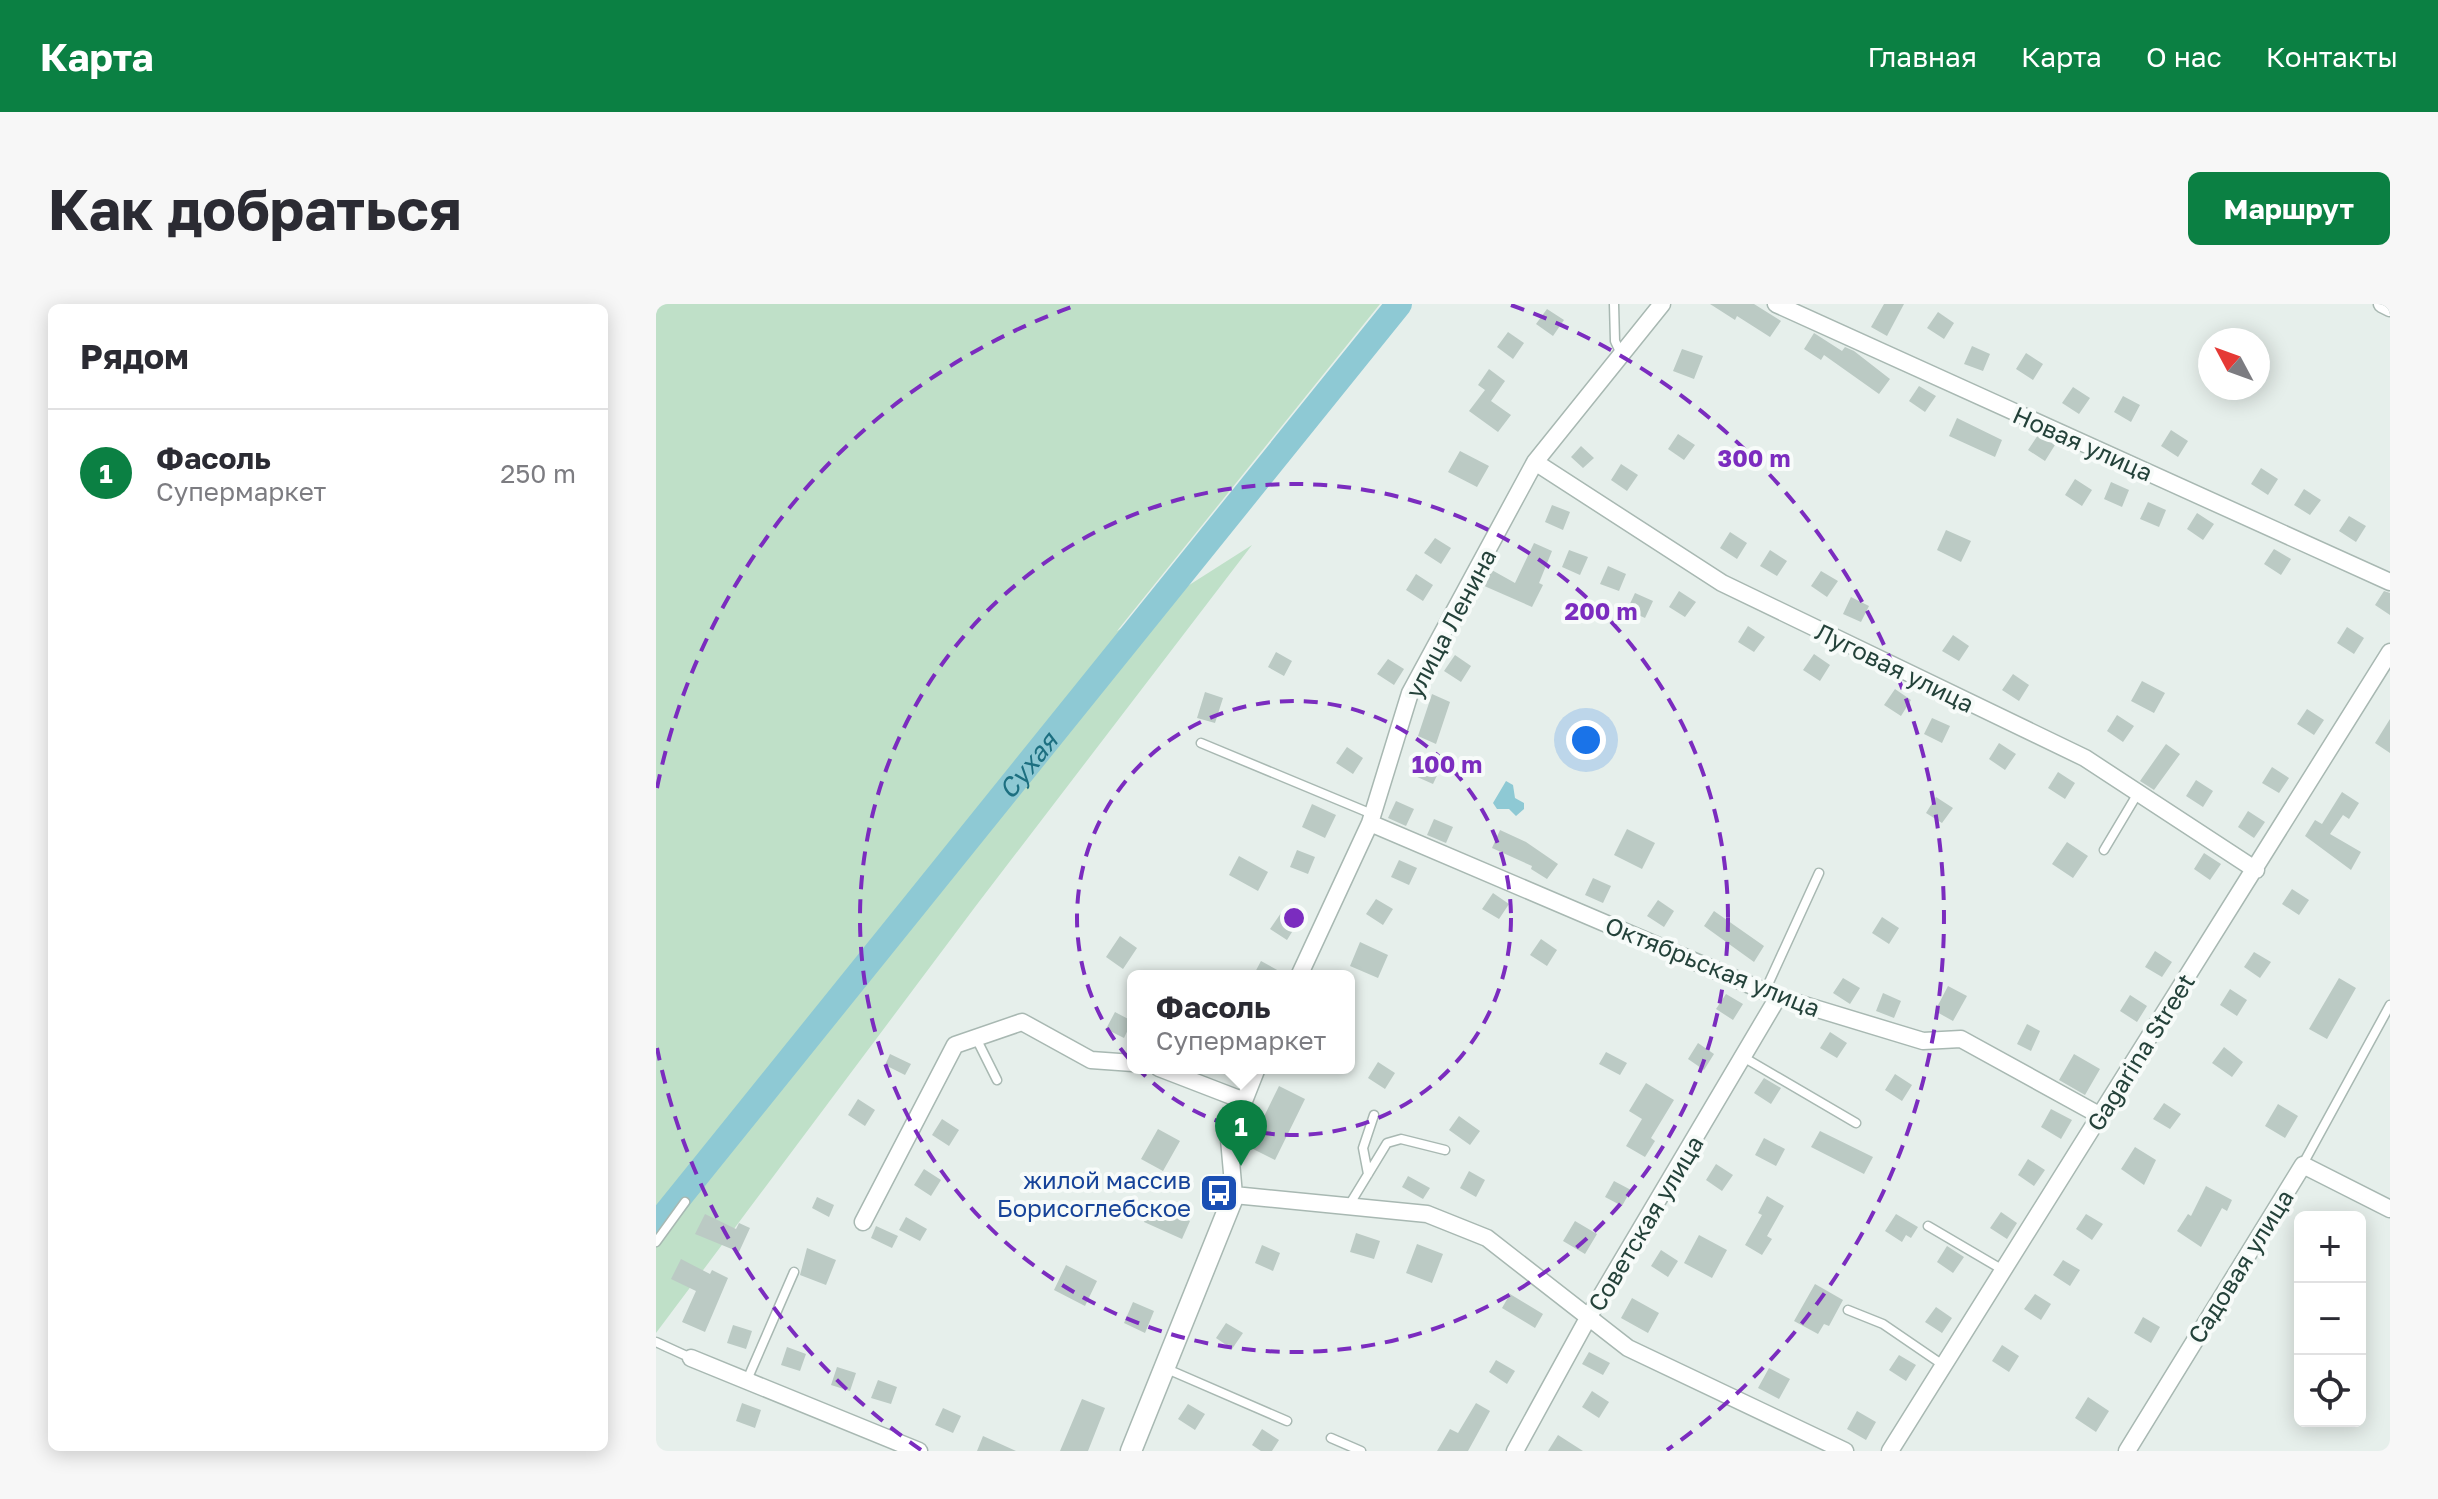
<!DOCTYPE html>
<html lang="ru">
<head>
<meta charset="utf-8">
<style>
	body { margin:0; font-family:"Golos Text",sans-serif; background:#f7f7f7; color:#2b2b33 }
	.controls { position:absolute; right:24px; bottom:24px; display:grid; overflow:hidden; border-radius:12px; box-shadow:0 4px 20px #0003 }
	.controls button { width:72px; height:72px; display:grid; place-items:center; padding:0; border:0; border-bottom:2px solid #e1e1e2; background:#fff; color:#2b2b33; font:40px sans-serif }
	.compass { position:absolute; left:1542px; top:24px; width:72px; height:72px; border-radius:50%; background:#fff; box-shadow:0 4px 20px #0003; rotate:311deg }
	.you { position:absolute; left:930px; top:436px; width:28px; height:28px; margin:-20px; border:6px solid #fff; border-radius:50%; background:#1a73e8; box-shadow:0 0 0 12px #1a73e833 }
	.badge { display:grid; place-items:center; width:52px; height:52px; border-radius:50%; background:#0b8043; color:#fff; font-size:26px; font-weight:700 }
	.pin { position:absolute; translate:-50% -66px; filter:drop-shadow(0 2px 4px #0008) }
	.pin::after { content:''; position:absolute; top:42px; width:28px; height:24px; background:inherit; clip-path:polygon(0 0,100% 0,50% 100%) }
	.popup { position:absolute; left:471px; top:666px; width:228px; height:104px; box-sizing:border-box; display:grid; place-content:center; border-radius:12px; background:#fff; filter:drop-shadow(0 2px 6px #0005); font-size:26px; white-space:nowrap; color:#7c7c81 }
	.popup b { font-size:30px; color:#2b2b33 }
	.popup::after { content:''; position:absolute; left:50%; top:100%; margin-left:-16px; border:16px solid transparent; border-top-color:#fff }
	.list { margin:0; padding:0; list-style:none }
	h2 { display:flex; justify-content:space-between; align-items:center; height:104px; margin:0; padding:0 32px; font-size:34px }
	h2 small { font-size:26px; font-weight:400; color:#7c7c81 }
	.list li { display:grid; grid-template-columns:52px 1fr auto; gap:24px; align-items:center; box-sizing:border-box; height:128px; padding:0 32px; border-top:2px solid #e1e1e2 }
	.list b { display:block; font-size:30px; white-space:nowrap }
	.list p { margin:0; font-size:26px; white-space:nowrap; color:#7c7c81 }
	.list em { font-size:26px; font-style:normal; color:#7c7c81 }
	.icon { flex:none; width:44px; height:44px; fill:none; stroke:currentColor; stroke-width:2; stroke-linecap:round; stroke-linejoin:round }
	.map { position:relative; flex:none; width:1734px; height:1147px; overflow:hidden; border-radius:12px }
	header { display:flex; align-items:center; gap:48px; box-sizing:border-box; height:112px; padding:0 40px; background:#0b8043; color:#fff }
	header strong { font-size:38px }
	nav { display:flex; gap:44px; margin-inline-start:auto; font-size:28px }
	.intro { display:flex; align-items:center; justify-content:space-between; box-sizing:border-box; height:192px; padding:0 48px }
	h1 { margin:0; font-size:56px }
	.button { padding:20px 36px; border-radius:12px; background:#0b8043; color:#fff; font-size:28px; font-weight:700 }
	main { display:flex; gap:48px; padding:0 48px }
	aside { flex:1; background:#fff; border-radius:12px; box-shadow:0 4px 20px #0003 }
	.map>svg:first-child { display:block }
	.green { fill:#bfe0c8 }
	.water { fill:#8ec9d4 }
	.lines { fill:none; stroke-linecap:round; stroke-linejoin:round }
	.river { stroke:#8ec9d4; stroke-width:26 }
	.building { fill:#bbcac4 }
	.service-casing { stroke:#a8b8b2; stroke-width:11 }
	.minor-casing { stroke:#a8b8b2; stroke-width:19 }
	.tertiary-casing { stroke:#a8b8b2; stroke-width:23 }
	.service { stroke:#fff; stroke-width:8 }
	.minor { stroke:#fff; stroke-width:16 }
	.tertiary { stroke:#fff; stroke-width:20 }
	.ring { fill:none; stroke:#7b2cbf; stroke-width:4; stroke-dasharray:14 10 }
	.labels { text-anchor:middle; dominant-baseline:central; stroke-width:8; stroke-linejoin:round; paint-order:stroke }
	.street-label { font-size:24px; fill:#24423a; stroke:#f7fbf9 }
	.transit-label { font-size:24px; fill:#164399; stroke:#f7fbf9; text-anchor:end }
	.water-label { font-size:26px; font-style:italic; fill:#1c6f80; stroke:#f7fbf9 }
	.centre { fill:#7b2cbf; stroke:#f7fbf9; stroke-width:4 }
	.ring-label { font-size:24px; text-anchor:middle; font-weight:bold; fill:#7b2cbf; stroke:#f7fbf9; stroke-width:8; stroke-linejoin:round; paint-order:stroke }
</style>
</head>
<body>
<header>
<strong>Карта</strong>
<nav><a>Главная</a><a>Карта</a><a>О нас</a><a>Контакты</a></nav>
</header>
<div class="intro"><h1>Как добраться</h1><a class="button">Маршрут</a></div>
<main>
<aside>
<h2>Рядом<small></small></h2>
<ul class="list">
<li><span class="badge">1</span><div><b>Фасоль</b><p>Супермаркет</p></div><em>250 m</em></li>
</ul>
</aside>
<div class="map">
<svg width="1734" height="1147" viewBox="0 0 1734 1147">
	<rect width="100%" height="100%" fill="#e6efeb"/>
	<path class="green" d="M0,0H724L461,327L596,241L319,603L0,1029Z"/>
	<path class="water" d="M850,477L857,481L859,494L868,499V505L860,512L853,505H841L837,499Z"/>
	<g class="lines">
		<path class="river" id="s1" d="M0,922L743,0"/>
	</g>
	<path class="building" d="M1054,0H1098L1125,17L1114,33L1081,12L1079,16Z
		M1228,0H1248L1231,32L1215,23Z
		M891,5L908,16L897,32L880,20Z
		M1282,8L1298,19L1288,35L1271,24Z
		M852,28L868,39L857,55L841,43Z
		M1158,29L1186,47L1189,43L1198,47L1234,75L1223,90L1168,51L1165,56L1148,45Z
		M1316,42L1334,50L1327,67L1308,60Z
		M1026,45L1047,52L1038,75L1017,67Z
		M1370,49L1387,60L1377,76L1360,65Z
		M833,65L849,77L835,97L855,111L842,128L813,107L829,86L822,81Z
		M1263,82L1280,92L1269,108L1253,97Z
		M1417,83L1434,94L1423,110L1406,99Z
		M1467,92L1484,101L1475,118L1458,108Z
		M1301,114L1346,136L1339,153L1293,132Z
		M1515,126L1532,137L1522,153L1505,142Z
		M1022,130L1039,141L1028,156L1012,145Z
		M1382,131L1399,141L1389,157L1372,146Z
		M925,142L938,154L927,164L915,153Z
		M804,147L833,162L821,183L792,168Z
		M965,160L982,171L971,187L955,176Z
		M1605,164L1622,175L1612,191L1595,180Z
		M1419,175L1436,186L1426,202L1409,191Z
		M1455,178L1473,186L1466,203L1448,195Z
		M1648,185L1665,196L1654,211L1638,201Z
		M1492,198L1510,206L1503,223L1484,215Z
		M896,201L914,208L907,226L889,218Z
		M1541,209L1558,220L1547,236L1531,225Z
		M1693,212L1710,222L1700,238L1683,227Z
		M1290,226L1315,237L1305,258L1281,246Z
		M1074,228L1091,239L1081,255L1064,244Z
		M779,234L795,244L785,260L768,249Z
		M878,239L896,247L883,279L887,281L876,303L826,281L834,265L859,279Z
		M1618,245L1635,255L1625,271L1608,260Z
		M913,246L932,253L924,271L906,263Z
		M1114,246L1131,257L1121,272L1104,262Z
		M952,262L970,270L963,287L944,280Z
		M1165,267L1182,277L1171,293L1155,282Z
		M760,270L777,281L767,297L750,286Z
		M1023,287L1040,298L1029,313L1013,303Z
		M1728,287L1734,289V311L1719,301Z
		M979,289L997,297L989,314L971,306Z
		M1195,293L1213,302L1205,318L1187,310Z
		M1092,322L1109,333L1098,348L1082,338Z
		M1691,323L1708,334L1698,350L1681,339Z
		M1297,331L1313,342L1303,357L1286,347Z
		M620,348L636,357L628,372L612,363Z
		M1158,350L1174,361L1164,377L1147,366Z
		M799,351L815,362L805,378L788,367Z
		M732,355L748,365L738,381L721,370Z
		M1357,370L1373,381L1363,397L1346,386Z
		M1486,377L1509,389L1498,409L1475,397Z
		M1239,385L1255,396L1245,412L1228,401Z
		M549,388L567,394L559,419L541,414Z
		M776,390L794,398L780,440L762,432Z
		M1651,405L1668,416L1658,431L1641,420Z
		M1461,411L1478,422L1467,438L1451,427Z
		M1276,414L1294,422L1286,439L1268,430Z
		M1734,415V449L1719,439Z
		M1343,439L1360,450L1349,466L1333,455Z
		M1510,440L1524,450L1498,486L1484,477Z
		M691,443L707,454L697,470L680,459Z
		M766,455L785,463L777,480L759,472Z
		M1616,463L1633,474L1623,489L1606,479Z
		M1402,468L1419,479L1409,495L1392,484Z
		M1540,476L1557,487L1547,503L1530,492Z
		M1686,488L1703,499L1693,515L1687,511L1674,530L1705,548L1695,566L1649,532L1659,516L1666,520Z
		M1280,493L1297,504L1286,519L1270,509Z
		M740,497L758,505L750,522L732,514Z
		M656,500L680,511L669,534L646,523Z
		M1592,507L1609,518L1598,534L1582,523Z
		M778,515L797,523L790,539L771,531Z
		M971,525L999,539L986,565L958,551Z
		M844,526L870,538L902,560L891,575L875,565L876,562L836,544Z
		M1411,538L1432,552L1417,574L1396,560Z
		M641,546L659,553L652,570L634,563Z
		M1548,549L1565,560L1554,576L1538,565Z
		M583,552L612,568L602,587L573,571Z
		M743,556L761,564L753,581L735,573Z
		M937,574L955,582L947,599L929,591Z
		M1636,585L1653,596L1643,611L1626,600Z
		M837,589L853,600L843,615L826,605Z
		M720,595L737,605L727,621L710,610Z
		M1002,596L1018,607L1008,623L991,612Z
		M1058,607L1108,642L1098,658L1048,622Z
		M625,609L641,620L631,636L614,625Z
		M1226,613L1243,624L1233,640L1216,629Z
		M464,632L481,644L467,665L450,653Z
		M885,635L901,646L891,662L874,651Z
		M704,638L732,651L722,674L694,662Z
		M1499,647L1516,658L1506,673L1489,663Z
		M1598,648L1615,658L1604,674L1588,663Z
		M605,657L632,672H597Z
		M1187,674L1204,684L1194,700L1177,689Z
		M1683,674L1700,684L1671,735L1653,725Z
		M1292,682L1311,692L1297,717L1279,707Z
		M1574,685L1591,696L1581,712L1564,701Z
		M1227,689L1245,697L1238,714L1220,707Z
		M1070,690L1087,700L1077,716L1060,705Z
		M1474,691L1491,702L1481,718L1464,707Z
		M459,708L476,717L468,734L450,725Z
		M1371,720L1384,727L1375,747L1361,740Z
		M1174,728L1191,739L1181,754L1164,744Z
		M1042,739L1058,750L1048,766L1032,755Z
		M1568,743L1587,758L1576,773L1556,759Z
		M950,748L971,759L964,771L943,760Z
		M234,750L255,760L249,771L229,761Z
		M1418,750L1444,765L1429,791L1403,776Z
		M722,758L739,769L729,785L712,774Z
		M1239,770L1256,781L1246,797L1229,786Z
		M1108,774L1125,784L1115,800L1098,789Z
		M990,779L1018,796L995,834L999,837L989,853L970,842L986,815L973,807Z
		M623,782L649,795L619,856L593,843Z
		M202,795L219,806L209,822L192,811Z
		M1508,799L1525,810L1514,825L1497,815Z
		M1622,800L1642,812L1629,834L1609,822Z
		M1395,805L1416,816L1405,835L1385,823Z
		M803,812L824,827L814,841L793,826Z
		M286,815L303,826L293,842L276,831Z
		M502,825L524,837L507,867L485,855Z
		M1164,827L1217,853L1208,870L1155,843Z
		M1108,834L1129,845L1120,862L1099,851Z
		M1479,843L1500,856L1488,881L1465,865Z
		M1372,855L1389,866L1378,882L1362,871Z
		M1060,860L1077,871L1066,887L1050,876Z
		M268,865L285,876L275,892L258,881Z
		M813,867L829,876L820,893L804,884Z
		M752,872L774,884L767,895L746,883Z
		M958,877L975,886L966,902L949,893Z
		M1550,882L1576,896L1571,907L1566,904L1545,943L1521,927L1532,910L1535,912Z
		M1111,892L1128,902L1111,932L1116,935L1106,951L1089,941L1106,911L1102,909Z
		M161,893L178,901L173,913L156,904Z
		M496,900L534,917L526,935L488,918Z
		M1345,908L1361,919L1351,935L1334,924Z
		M49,910L80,925L83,919L94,924L83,948L39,930Z
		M1240,910L1262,923L1255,934L1250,931L1246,938L1229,927Z
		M1430,910L1447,920L1436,936L1420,925Z
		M250,913L271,925L264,937L243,926Z
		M919,917L941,930L929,950L907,937Z
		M220,922L242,932L236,944L215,934Z
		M700,929L724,937L718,955L694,948Z
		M1043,931L1071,946L1056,974L1028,959Z
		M761,940L787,950L776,979L750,969Z
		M606,941L624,949L617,967L599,959Z
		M1291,942L1308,953L1297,969L1281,958Z
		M151,944L180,956L170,981L144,971Z
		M1005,946L1022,957L1012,973L995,962Z
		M25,955L54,970L56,966L72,974L49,1028L26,1018L40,987L15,975Z
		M1407,956L1424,966L1414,982L1397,971Z
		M410,961L441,977L429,1002L398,986Z
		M1159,980L1187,996L1173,1022L1168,1020L1162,1030L1138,1017Z
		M854,990L887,1010L879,1024L846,1004Z
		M1379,990L1395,1000L1385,1016L1368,1005Z
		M976,994L1003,1009L992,1029L965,1014Z
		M477,998L498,1007L489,1029L468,1019Z
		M1280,1003L1296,1014L1286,1029L1269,1018Z
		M1487,1013L1504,1023L1495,1039L1478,1029Z
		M570,1019L587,1029L576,1045L560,1034Z
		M77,1021L96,1027L90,1045L71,1039Z
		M1346,1041L1363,1052L1353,1068L1336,1057Z
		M131,1043L150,1050L144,1067L125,1061Z
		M933,1048L954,1059L947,1071L926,1060Z
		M1243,1051L1260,1061L1250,1077L1233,1066Z
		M840,1056L859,1067L851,1080L833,1068Z
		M181,1063L200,1069L194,1087L175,1081Z
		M1113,1064L1134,1075L1123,1095L1102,1084Z
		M222,1076L241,1083L235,1100L215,1094Z
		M936,1087L953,1098L943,1114L926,1103Z
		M1432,1093L1453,1107L1440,1128L1419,1114Z
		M426,1095L449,1104L432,1147H404Z
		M86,1099L105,1106L99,1124L80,1117Z
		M820,1099L834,1107L812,1147H781L794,1125L802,1129Z
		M532,1100L549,1110L539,1126L522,1115Z
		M287,1104L305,1112L297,1129L279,1121Z
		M1201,1107L1220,1118L1210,1136L1191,1125Z
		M606,1125L623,1136L616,1147H605L596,1141Z
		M902,1131L927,1147H892Z
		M327,1132L360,1147H321Z"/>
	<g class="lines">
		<g class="service-casing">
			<path id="service" d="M958,0L959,37L965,50
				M545,439L716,510
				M1448,546L1482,489
				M1109,687L1163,569
				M320,734L341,776
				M1087,753L1200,819
				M1647,860L1734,701
				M712,870L707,844L718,811
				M692,903L731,839L745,835L789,846
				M1272,922L1347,966
				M0,938L29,898
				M1192,1006L1227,1020L1287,1061
				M0,1038L35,1054
				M511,1065L631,1117
				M91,1076L138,968
				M675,1134L705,1147"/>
		</g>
		<g class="minor-casing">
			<path id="minor" d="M1120,0L1734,278
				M1726,0L1734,4
				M879,158L1066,279L1429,454L1600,566
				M714,519L1122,693L1267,737L1305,735L1443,811
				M643,672L714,519L754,389L879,158L1006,0
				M503,764L586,796
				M601,764L573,835L578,891L771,910L831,934L972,1044L1189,1147
				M207,918L299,741L366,718L435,756L477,759
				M35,1054L263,1147
				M859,1147L932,1014L1122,693
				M1234,1147L1734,348
				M1471,1147L1647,861L1734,905"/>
		</g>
		<g class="tertiary-casing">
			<path id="tertiary" d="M475,1147L578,891"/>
		</g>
		<use href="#service" class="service"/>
		<use href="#minor" class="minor"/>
		<use href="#tertiary" class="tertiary"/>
	</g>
	<g class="ring">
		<circle cx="638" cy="614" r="217"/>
		<circle cx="638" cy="614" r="434"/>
		<path d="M265 1146A650 650 0 0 1 1 744M1 484A650 650 0 0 1 421 1M855 1A650 650 0 0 1 1011 1146"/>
	</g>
	<defs>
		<g id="bus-square" transform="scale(2)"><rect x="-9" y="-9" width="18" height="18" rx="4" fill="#1a4fb4" stroke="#f7fbf9"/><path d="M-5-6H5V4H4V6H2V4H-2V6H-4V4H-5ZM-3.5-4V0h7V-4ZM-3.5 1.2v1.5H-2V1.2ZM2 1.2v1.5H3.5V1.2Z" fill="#fff"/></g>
	</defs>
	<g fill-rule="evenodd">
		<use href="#bus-square" x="563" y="889"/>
	</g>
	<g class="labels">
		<g class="street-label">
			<text transform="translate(1427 139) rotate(24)">Новая улица</text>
			<text transform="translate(794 319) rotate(-62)">улица Ленина</text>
			<text transform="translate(1239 363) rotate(26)">Луговая улица</text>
			<text transform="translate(1057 662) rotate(22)">Октябрьская улица</text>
			<text transform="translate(1484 748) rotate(-58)">Gagarina Street</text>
			<text transform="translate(989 919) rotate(-59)">Советская улица</text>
			<text transform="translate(1584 962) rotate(-58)">Садовая улица</text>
		</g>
		<g class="transit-label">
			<text x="535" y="875">жилой массив<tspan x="535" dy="28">Борисоглебское</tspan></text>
		</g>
		<g class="water-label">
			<text stroke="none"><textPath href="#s1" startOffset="592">Сухая</textPath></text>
		</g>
	</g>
	<circle cx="638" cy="614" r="12" class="centre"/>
	<g class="ring-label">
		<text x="1098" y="163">300 m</text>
		<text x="945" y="316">200 m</text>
		<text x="791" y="469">100 m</text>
	</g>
</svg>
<div class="controls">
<button>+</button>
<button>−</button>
<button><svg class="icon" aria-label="locate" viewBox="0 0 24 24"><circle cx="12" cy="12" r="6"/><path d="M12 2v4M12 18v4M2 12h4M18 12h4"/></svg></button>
</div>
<svg class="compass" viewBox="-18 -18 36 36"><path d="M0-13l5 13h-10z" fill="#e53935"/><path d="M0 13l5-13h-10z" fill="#7c7c81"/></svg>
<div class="you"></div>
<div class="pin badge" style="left:585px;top:862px">1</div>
<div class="popup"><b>Фасоль</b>Супермаркет</div>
</div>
</main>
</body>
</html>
